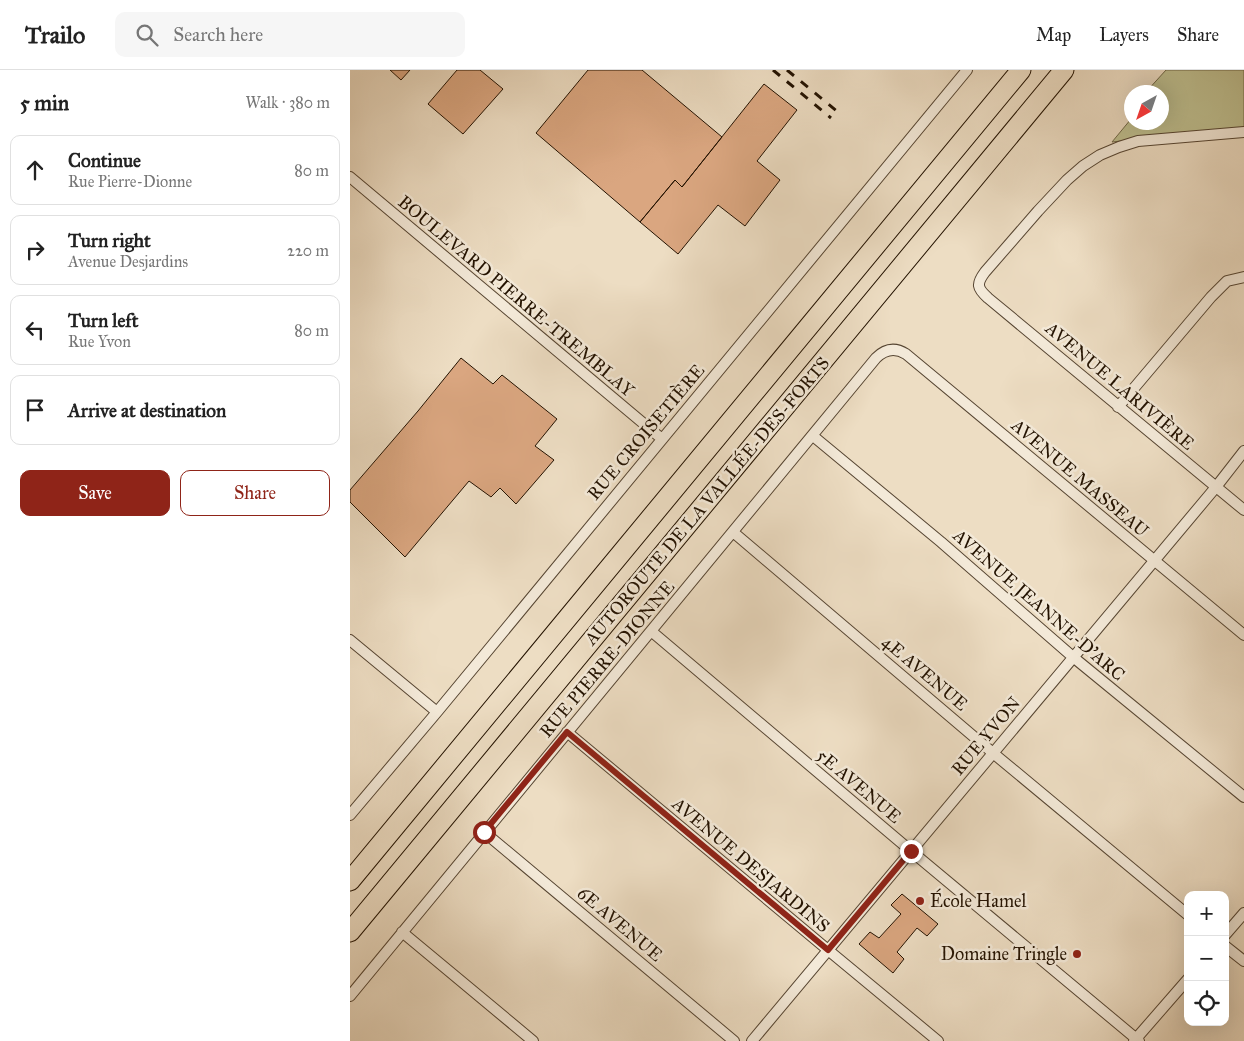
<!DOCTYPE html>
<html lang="en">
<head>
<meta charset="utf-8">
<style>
	body { margin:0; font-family:"IM FELL Great Primer",serif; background:#f6f6f6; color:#222 }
	.controls { position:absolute; right:15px; bottom:15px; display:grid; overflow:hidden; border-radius:10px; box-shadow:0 5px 20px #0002 }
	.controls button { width:45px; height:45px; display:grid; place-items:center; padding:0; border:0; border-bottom:1px solid #e0e0e0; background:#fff; color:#222; font:25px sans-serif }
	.compass { position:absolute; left:774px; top:15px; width:45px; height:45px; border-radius:50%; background:#fff; box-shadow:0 5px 20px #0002; rotate:220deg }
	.stop { position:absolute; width:15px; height:15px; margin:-11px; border:4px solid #8f2418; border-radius:50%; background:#fff }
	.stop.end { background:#8f2418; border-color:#fff; box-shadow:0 1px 5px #0008 }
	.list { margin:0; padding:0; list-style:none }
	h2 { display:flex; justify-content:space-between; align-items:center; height:65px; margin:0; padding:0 20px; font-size:21px }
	h2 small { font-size:16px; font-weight:400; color:#767676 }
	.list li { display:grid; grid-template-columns:32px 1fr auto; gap:15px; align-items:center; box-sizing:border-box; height:70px; margin:0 10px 10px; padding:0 10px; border:1px solid #e0e0e0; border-radius:10px }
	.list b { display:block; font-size:19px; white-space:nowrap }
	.list p { margin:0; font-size:16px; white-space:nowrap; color:#767676 }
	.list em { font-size:16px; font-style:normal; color:#767676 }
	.actions { display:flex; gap:10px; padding:15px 20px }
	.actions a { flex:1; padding:11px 0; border:1px solid #8f2418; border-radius:10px; text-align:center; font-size:18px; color:#8f2418 }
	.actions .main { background:#8f2418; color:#fff }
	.icon { flex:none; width:28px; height:28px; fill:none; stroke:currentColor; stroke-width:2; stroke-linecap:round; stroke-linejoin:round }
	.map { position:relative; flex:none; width:894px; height:971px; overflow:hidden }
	header { display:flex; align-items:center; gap:30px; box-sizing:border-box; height:70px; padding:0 25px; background:#fff; border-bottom:1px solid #e0e0e0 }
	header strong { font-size:24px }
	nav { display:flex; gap:28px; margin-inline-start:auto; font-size:18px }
	.search { width:350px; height:45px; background:#f6f6f6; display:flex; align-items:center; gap:12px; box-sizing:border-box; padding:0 18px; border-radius:10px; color:#767676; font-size:19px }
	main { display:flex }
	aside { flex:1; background:#fff }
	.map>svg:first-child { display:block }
	.green { fill:#bebf90; stroke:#706848 }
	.building { fill:#daa680; stroke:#231201 }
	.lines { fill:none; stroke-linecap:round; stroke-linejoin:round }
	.street-casing { stroke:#564532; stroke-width:12 }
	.highway-casing { stroke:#231201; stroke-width:21 }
	.street { stroke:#f3e9d8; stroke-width:10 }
	.highway { stroke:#edddc3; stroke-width:19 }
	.rail { stroke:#231201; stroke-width:3; stroke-dasharray:9 9; stroke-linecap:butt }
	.route { stroke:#8f2418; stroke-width:6 }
	.poi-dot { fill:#8f2418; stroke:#f3e9d8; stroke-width:2 }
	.labels { text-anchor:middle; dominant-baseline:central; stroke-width:5; stroke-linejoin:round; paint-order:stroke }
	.street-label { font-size:18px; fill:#231201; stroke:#f3e9d8 }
	.poi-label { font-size:18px; fill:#231201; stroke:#f3e9d8; text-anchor:start }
</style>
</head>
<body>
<header>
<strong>Trailo</strong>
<div class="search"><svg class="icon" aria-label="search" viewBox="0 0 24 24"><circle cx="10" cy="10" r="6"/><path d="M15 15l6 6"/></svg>Search here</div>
<nav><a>Map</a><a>Layers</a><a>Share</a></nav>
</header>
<main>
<aside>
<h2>5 min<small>Walk · 380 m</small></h2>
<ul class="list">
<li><svg class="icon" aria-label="ahead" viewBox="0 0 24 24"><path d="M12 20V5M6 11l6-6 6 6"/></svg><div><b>Continue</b><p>Rue Pierre-Dionne</p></div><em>80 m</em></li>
<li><svg class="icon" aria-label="right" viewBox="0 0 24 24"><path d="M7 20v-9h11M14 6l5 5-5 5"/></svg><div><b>Turn right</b><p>Avenue Desjardins</p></div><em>220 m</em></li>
<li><svg class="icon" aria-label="left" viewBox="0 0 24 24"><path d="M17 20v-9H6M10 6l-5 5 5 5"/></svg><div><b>Turn left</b><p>Rue Yvon</p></div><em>80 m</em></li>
<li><svg class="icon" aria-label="arrive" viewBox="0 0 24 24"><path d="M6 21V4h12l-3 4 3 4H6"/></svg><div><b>Arrive at destination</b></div></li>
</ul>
<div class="actions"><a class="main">Save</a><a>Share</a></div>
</aside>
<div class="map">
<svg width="894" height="971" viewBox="0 0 894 971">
	<rect width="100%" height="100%" fill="#edddc3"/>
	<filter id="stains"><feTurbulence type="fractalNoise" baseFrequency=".004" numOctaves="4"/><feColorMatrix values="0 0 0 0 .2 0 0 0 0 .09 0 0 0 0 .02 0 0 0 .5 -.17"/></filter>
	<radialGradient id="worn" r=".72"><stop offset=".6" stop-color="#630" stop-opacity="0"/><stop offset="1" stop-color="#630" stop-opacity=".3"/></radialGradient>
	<path class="green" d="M816,0H894V57L762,72L781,49L782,52H812V22H796Z"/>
	<path class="building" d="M40,0H60L51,10Z
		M107,0H130L153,19L113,64L78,34Z
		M238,0H292L372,67L332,117L325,110L290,152L186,63Z
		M414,14L447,40L407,91L430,110L395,156L368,135L328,184L290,152L325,110L332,117Z
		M111,288L143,314L152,305L207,349L185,376L204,390L166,434L150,418L141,427L119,411L55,487L0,432V420L68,341Z
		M552,824L588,854L577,866L567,858L547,882L554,889L543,903L509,874L520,862L529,868L551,844L541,835Z"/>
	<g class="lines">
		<g class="street-casing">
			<path id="street" d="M894,62L788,71L769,77L750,85L733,96L717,110L688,141L635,202C626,214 627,218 638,228L894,440
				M0,107L312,369
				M768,337L861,227L877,211L894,207
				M463,366L591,472L723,587L894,727
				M383,462L643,683L838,845
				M301,561L561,781L789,971
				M0,570L87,642
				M217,662L478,880L588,971
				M0,745L87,642L617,0
				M134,762L384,971
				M52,862L183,971
				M875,865L894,843
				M875,876L894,891
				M0,926L526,288C535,279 545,277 556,284L894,565
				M402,971L866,417L894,381
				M784,971L838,909"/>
		</g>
		<g class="highway-casing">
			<path id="highway" d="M0,811L671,0
				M0,862L714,0"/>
		</g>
		<use href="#street" class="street"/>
		<use href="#highway" class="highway"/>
		<path class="rail" d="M423,0L481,48
			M437,0L488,42"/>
	</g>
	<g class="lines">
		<path class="route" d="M134,762L217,662L478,880L561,781"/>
	</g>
	<g class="poi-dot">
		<circle cx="570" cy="831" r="5"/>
		<circle cx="727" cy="884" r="5"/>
	</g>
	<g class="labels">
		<g class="street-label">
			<text transform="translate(166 226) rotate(40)">BOULEVARD PIERRE-TREMBLAY</text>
			<text transform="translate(770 316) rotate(40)">AVENUE LARIVIÈRE</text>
			<text transform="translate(296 362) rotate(-50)">RUE CROISETIÈRE</text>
			<text transform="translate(730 408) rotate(40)">AVENUE MASSEAU</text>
			<text transform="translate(357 431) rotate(-50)">AUTOROUTE DE LA VALLÉE-DES-FORTS</text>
			<text transform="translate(689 535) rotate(41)">AVENUE JEANNE-D'ARC</text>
			<text transform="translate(257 589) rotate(-50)">RUE PIERRE-DIONNE</text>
			<text transform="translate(575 603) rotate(40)">4E AVENUE</text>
			<text transform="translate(636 666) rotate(-50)">RUE YVON</text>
			<text transform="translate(509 716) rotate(40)">5E AVENUE</text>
			<text transform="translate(401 795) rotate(40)">AVENUE DESJARDINS</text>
			<text transform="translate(270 854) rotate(40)">6E AVENUE</text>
		</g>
		<g class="poi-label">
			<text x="580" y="831">École Hamel</text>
			<text x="717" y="884" text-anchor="end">Domaine Tringle</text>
		</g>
	</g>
	<rect width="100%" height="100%" filter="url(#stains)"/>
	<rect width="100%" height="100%" fill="url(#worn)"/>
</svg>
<div class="controls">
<button>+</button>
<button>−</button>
<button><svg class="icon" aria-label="locate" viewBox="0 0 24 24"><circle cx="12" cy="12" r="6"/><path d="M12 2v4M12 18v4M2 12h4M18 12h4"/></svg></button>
</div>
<svg class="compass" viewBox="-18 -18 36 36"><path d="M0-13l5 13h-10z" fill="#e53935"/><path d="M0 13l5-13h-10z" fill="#767676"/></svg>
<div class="stop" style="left:134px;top:762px"></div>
<div class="stop end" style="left:561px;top:781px"></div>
</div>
</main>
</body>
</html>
